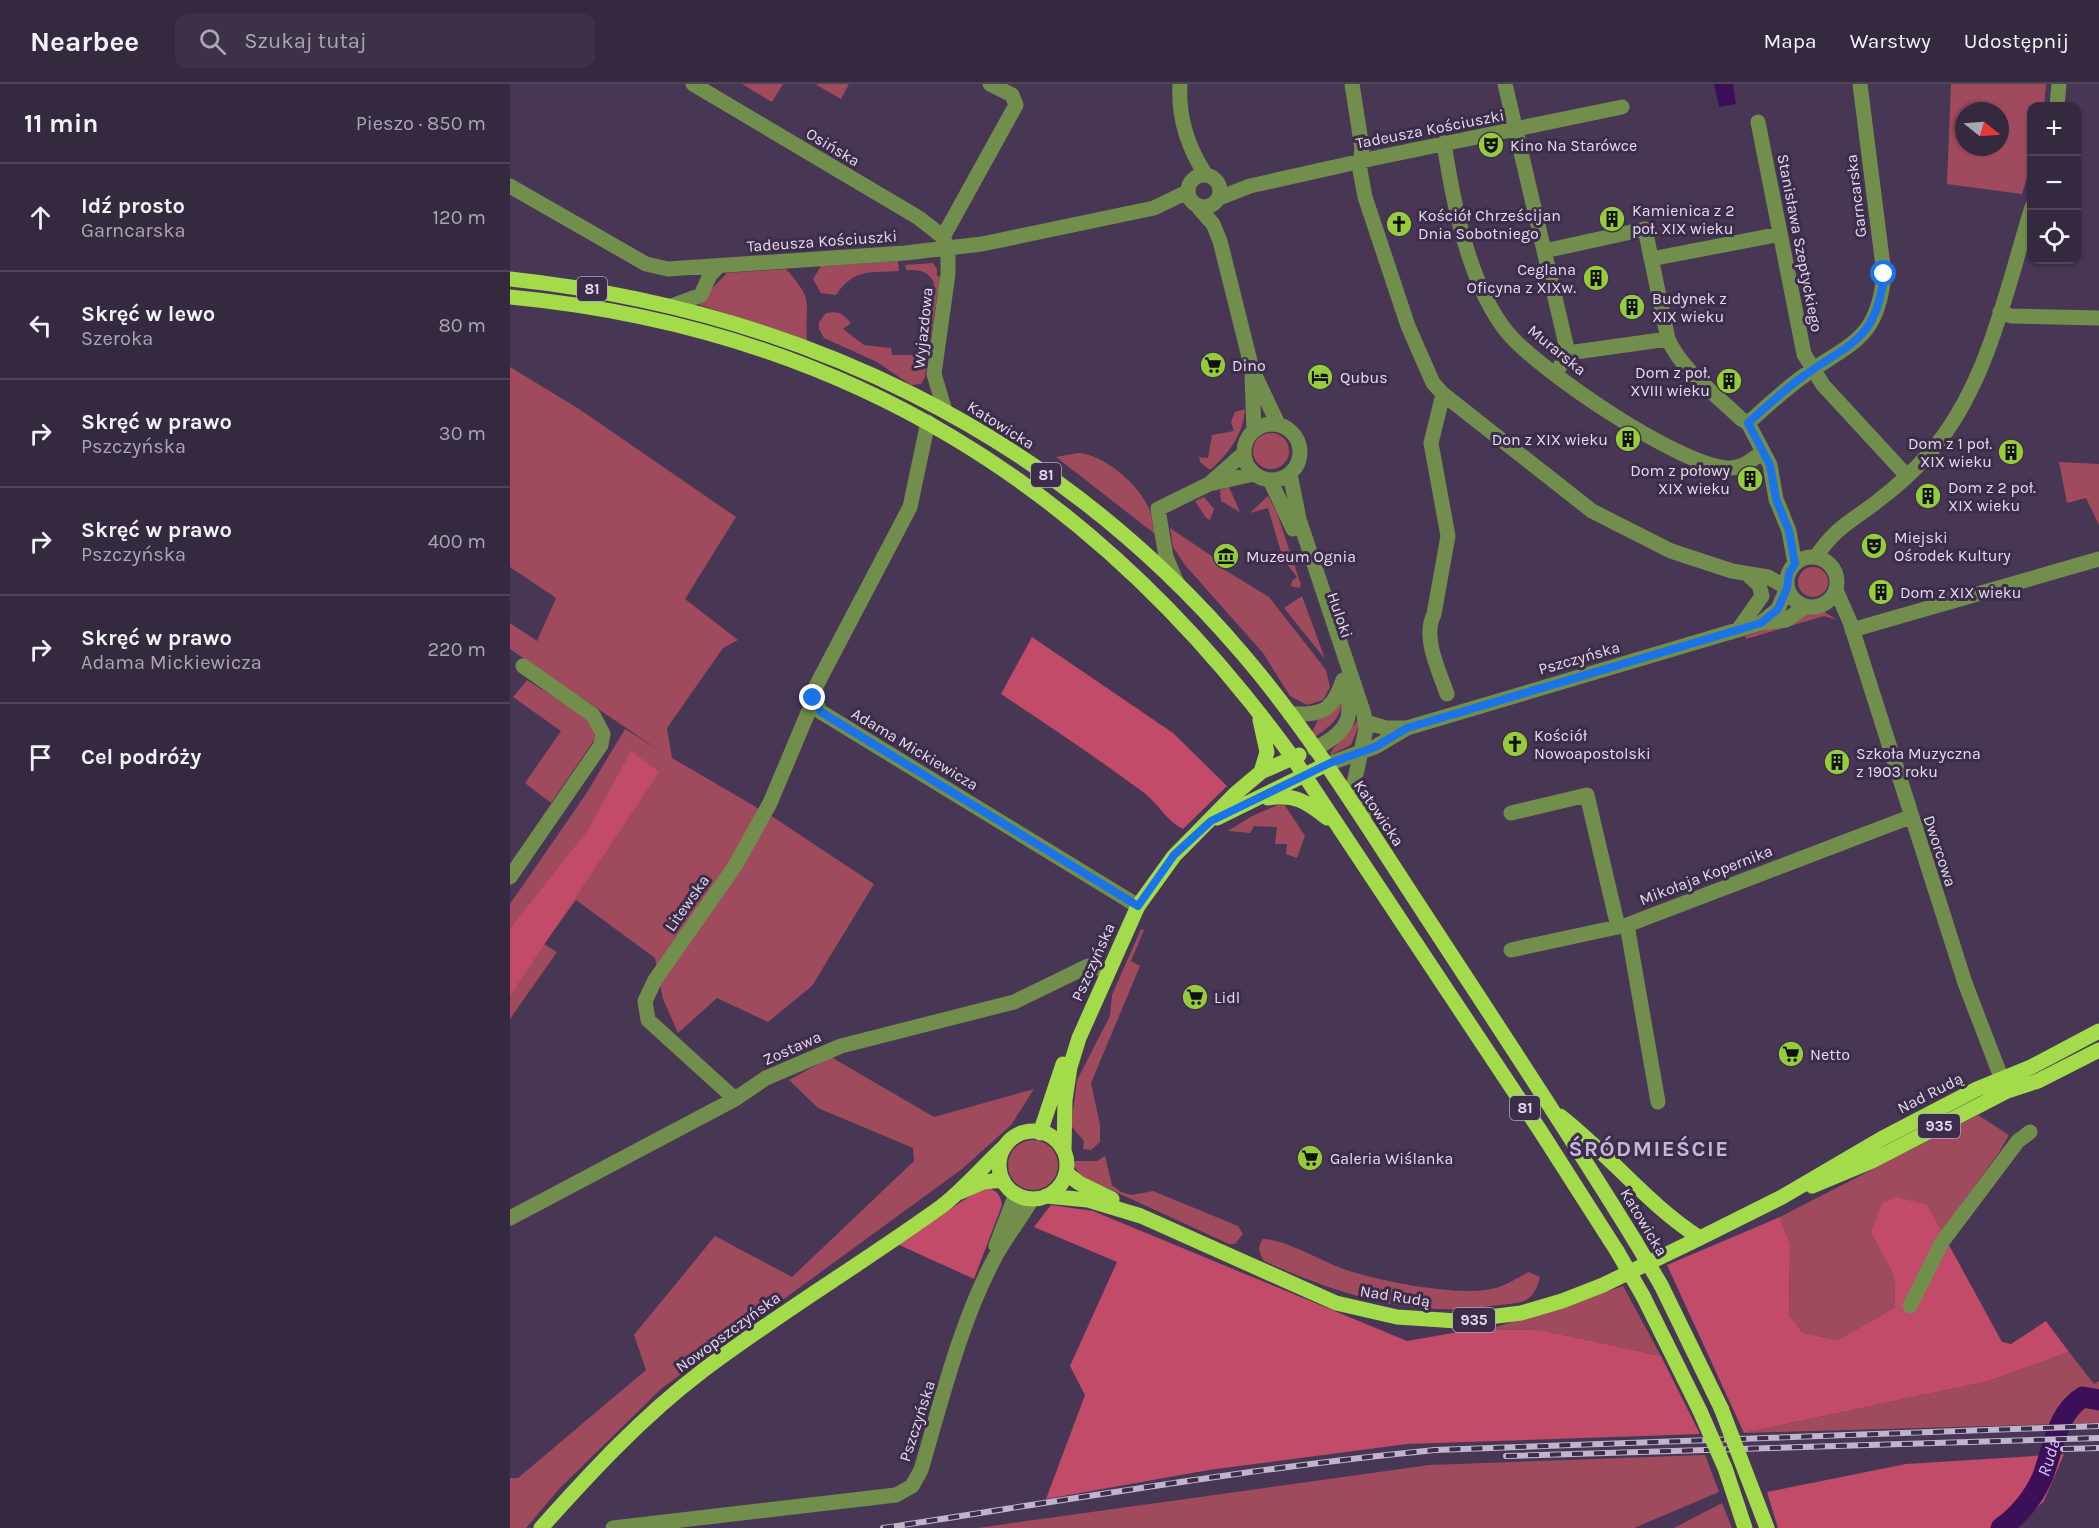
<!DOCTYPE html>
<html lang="pl">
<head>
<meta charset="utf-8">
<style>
	body { margin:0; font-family:Karla,sans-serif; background:#3d3147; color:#f1f3f6 }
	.controls { position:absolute; right:18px; top:18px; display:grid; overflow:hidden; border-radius:12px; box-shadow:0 2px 4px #0004 }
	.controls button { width:54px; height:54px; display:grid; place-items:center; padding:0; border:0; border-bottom:2px solid #4f4559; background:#352940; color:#f1f3f6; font:30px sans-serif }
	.compass { position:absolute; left:1445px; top:18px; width:54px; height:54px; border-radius:50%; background:#352940; box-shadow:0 2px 4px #0004; rotate:107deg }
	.stop { position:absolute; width:18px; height:18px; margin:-14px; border:4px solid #1a73e8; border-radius:50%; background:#fff }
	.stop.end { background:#1a73e8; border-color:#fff; box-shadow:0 2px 6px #0008 }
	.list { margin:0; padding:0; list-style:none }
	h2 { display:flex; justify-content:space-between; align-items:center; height:78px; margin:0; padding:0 24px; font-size:26px }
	h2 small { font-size:20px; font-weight:400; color:#aaa6b1 }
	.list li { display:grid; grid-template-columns:39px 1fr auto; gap:18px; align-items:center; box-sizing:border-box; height:108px; padding:0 24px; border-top:2px solid #4f4559 }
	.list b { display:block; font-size:22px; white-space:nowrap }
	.list p { margin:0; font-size:20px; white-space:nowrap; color:#aaa6b1 }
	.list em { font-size:20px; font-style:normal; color:#aaa6b1 }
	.icon { flex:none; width:33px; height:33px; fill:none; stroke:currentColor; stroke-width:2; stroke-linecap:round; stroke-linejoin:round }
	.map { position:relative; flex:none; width:1589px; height:1444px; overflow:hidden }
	header { display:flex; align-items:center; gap:36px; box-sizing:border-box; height:84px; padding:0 30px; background:#352940; border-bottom:2px solid #4f4559 }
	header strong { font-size:28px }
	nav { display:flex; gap:33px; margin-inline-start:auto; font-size:21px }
	.search { width:420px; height:54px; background:#3d3147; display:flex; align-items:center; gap:15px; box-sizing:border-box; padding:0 21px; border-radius:12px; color:#aaa6b1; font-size:22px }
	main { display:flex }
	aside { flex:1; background:#352940 }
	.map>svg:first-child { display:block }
	.green { fill:#a04a5d; fill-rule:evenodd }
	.forest { fill:#c14b69 }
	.water { fill:#3b1058 }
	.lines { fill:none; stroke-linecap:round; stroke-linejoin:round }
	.river { stroke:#3b1058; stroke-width:21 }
	.minor { stroke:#728e4d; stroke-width:15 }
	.major { stroke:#a4db4a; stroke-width:15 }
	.rail-casing { stroke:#c0b5ca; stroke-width:6 }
	.rail { stroke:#3c2d4a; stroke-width:4; stroke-dasharray:11; stroke-linecap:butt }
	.major-bridge { stroke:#a4db4a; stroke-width:15 }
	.route { stroke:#1a73e8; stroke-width:8 }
	.labels { text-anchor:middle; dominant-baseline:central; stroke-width:6; stroke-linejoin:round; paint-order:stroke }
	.shield { fill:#3c2d4a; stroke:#b2a7bc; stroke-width:1.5 }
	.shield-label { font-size:15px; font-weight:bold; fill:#e4dbed }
	.street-label { font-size:16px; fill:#e4dbed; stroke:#3c2d4a }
	.poi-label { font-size:16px; fill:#e4dbed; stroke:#3c2d4a; text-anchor:start }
	.water-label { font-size:18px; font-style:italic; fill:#dbc2f4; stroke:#3c2d4a }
	.district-label { font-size:22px; font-weight:bold; letter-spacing:1.5px; fill:#c8b6da; stroke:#3c2d4a }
</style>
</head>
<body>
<header>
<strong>Nearbee</strong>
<div class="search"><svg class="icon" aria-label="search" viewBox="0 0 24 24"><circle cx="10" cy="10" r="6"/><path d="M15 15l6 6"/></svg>Szukaj tutaj</div>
<nav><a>Mapa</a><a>Warstwy</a><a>Udostępnij</a></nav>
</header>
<main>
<aside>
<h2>11 min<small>Pieszo · 850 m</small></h2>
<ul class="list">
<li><svg class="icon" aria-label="ahead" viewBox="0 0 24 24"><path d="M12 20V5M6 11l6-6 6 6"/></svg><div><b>Idź prosto</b><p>Garncarska</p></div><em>120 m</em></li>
<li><svg class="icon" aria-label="left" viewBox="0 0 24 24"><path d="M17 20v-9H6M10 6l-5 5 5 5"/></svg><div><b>Skręć w lewo</b><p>Szeroka</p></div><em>80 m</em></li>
<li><svg class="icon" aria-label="right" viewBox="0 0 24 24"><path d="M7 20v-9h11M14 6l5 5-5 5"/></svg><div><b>Skręć w prawo</b><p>Pszczyńska</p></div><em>30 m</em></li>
<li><svg class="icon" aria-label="right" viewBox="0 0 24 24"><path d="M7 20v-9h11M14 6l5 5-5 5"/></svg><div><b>Skręć w prawo</b><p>Pszczyńska</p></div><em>400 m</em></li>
<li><svg class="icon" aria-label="right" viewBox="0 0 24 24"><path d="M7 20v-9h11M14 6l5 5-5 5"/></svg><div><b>Skręć w prawo</b><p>Adama Mickiewicza</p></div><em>220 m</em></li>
<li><svg class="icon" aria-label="arrive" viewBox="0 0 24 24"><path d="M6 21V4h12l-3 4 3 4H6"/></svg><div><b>Cel podróży</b></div></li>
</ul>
</aside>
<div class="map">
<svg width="1589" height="1444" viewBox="0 0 1589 1444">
	<rect width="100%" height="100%" fill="#473755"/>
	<path class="green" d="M232,0H273L262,18Z
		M305,0H339L331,15Z
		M1441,0H1536L1534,22H1522L1521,80L1512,110L1437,100ZM1454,27H1490V63H1454Z
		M388,177L389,187C360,189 344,184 326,211L311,209L303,195L311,182Z
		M423,179L427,185V192L430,193L415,293L411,300L401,301L367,278L314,254L309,245V238L316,229C329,227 332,229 341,239L333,245L354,261L381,264L382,271H414L424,199C418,186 409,186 396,186L395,181Z
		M276,185C306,219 294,216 297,256L187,220L217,189Z
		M0,283L69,325L226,433L175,515L228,556L213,564L157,644L162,674L263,733L364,800L302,902L258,938L207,914L168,949L153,915L145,874L66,816L34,860L47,868L0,935V820L76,710L115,645L150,667L0,565V539L27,557L46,514L0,483Z
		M735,325C734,349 718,371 700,386L690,378L689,373L698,374L702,351L724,347L721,338L725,328Z
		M743 367a18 18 0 1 1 36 0a18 18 0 1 1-36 0Z
		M568,369C594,370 630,401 640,427C642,434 643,443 645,450L546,373Z
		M1549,378L1589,380V441L1576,414L1557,419Z
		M719,403L730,428L711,417L710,406Z
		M758,412L767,429L791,501L789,504L781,502L782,497L787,493L773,475L758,424L740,429Z
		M694,413L704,425L700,436L696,434L685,417Z
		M660,444L706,475L713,485L759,513L816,586L820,603L813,616L797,621L780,612L753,569L675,481L663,463Z
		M1288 498a15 15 0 1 1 30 0a15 15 0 1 1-30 0Z
		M792,512L815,575L774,524Z
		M1313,527L1327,536L1314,532L1236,555L1235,552C1261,545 1287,531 1313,527Z
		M17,596L79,635L84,645L85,655L41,719L15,699L51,647L3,613Z
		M832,616C831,635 820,642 805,653L802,648L809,634Z
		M848,635L851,637L841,661L820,671C820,665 842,647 848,635Z
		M770,720H774L795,752L787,774L776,770L777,760H765L767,743L744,742L740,749L718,747L742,732Z
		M631,845L634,846L621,877L630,882L581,999L590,1041V1058L581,1066L573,1065L574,1057L561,1042L567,996L600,932L602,911Z
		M321,973L424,1033L524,1005L501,1041L452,1085L152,1304L50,1404L16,1444H0V1394H8L136,1286L124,1251L205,1152L282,1193L404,1077L403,1064L308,1024L279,996Z
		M1468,1031L1499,1051L1488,1070L1431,1148L1361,1149L1384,1192L1385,1223L1328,1256L1293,1249L1279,1231L1280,1160L1270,1133Z
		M498 1081a25 25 0 1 1 50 0a25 25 0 1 1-50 0Z
		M595,1072L602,1101L611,1108L622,1111L643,1107L728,1142L733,1150L725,1160H719L571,1092L563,1081L565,1077H587Z
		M753,1155C773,1155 807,1174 826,1182C859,1196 951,1214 986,1204C997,1201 1008,1193 1019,1188L1030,1193C1023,1223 1008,1218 981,1222C898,1234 829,1210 754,1177C749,1169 747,1163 753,1155Z
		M1113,1202L1151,1272L1031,1246L980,1245Z
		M1559,1268L1584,1300L1589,1297V1339L1234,1349L1479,1297Z
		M1195,1371L1209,1408L1124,1444H467L919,1381Z
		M1212,1419L1222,1444H1164Z"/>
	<path class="forest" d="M522,553L663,649L717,702L673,745C656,737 649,720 633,708C587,674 539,642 491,610Z
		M121,667L149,688L0,912V845L78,746Z
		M476,1104C487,1106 490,1110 492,1121L464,1195L387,1160L460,1112Z
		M1386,1113L1417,1121L1492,1258L1501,1260L1536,1237L1559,1268L1479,1297L1234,1349L1157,1181L1270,1133L1280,1160L1279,1231L1293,1249L1328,1256L1385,1223L1384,1192L1361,1149L1372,1119Z
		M541,1121L583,1127L897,1257L965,1245L1031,1246L1151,1272L1190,1350L897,1360L699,1386L536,1415L575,1311L560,1282L607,1178L524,1143Z
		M1554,1370L1534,1417L1505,1444H1268L1257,1408L1396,1380Z"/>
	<path class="water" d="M1204,0H1223L1226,20L1209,23Z"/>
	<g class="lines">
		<path class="river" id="s1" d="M1491,1444C1509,1431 1523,1414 1532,1394C1543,1367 1546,1329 1573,1313L1589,1316"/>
		<path class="minor" d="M183,0L409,134L433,153L438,164V190L424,290L435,327
			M670,0C668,33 678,64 696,91
			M842,0L852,64L850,86L855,113L898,242L923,299L933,310L1082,427L1161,467L1222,487L1258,493L1277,504
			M995,0L1058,269L1046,289
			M1547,22L1549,0
			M1248,38L1294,270L1313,301L1397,392
			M934,59C943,118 959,201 997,248C1027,285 1173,385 1220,384C1233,384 1241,376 1252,369
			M678 107a16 16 0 1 1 32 0a16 16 0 1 1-32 0Z
			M0,102L136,180L158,185L395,169L472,160L644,124L677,108
			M709,114L740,102L865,74L1112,23
			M688,123L703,140L710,157L742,285L768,340
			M433,153L506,21L502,11L480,0
			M1034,167L1135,145L1158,255C1172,287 1206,310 1231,335L1238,339L1260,381L1266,415L1279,447L1285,480
			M1141,175L1270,150
			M164,221L191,211L200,191L209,182
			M1490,228L1501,232L1589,234
			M1058,269L1158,255
			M742,291L744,346
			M933,310L921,359L938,452L924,530C912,554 929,586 937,610
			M418,338L400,423L304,606L303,614L311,628L628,822
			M1238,339C1257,322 1275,305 1295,291C1342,258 1368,255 1374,190L1350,0
			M734 368a28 28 0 1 1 56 0a28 28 0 1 1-56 0Z
			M780,390L789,435L854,630L856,645L844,699L854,732
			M760,396L783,445
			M699,400L744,390
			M1277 498a25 25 0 1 1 50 0a25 25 0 1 1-50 0Z
			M1306,473C1325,443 1344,436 1369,416C1386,403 1402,389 1416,373C1477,307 1496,206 1522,123
			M667,499L656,473L648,425L699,400L734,369
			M1326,506L1340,538L1455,899L1496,1006
			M1251,539L1268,525L1277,504
			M1228,546L1252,512L1249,501L1238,491
			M1342,546L1589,475
			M780,630C812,631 822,628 833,596
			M856,638L876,644H897L1251,539L1276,536L1296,522
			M804,665C837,649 846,634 834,599
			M815,681L865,663L897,644
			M1001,729L1077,711L1108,843
			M0,793L91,661L93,650L83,631L13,582
			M1117,841L1148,1018
			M1001,866L1117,841L1400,733
			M225,1015L138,936L135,917L145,896L225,782L260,719L300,624L305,618
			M0,1134L225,1015L256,994L331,962L504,918L578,882L599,886
			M486,1162L506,1110
			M1400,1222L1432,1158L1508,1057L1520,1048
			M103,1444L386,1411L402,1402L411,1386C431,1318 450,1240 483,1177C494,1155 510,1136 522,1115"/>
		<path class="major" d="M0,195C287,226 542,347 731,568C800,648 856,741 914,829C985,938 1057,1046 1125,1157
			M0,213C335,245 587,403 783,674L1031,1048L1107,1167
			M750,636L757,668L751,688
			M758,714C784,709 797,718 817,734
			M707,734L815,681
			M1050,1032C1099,1070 1138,1121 1190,1154
			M489 1081a34 34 0 1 1 68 0a34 34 0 1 1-68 0Z
			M530,1049L553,980
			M554,1066L555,1016L560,983L569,954L628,822L664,772L725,710L751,688L789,671
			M556,1089L569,1099L602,1115
			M1302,1102L1362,1077L1497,1007L1528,997L1589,966
			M450,1108L473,1098L493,1096
			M536,1112L578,1116L631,1132L826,1219L887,1233L947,1237L1011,1229L1052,1217L1093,1201L1190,1154L1272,1113L1371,1055L1467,1005L1521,983L1589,947
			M1151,1201L1211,1324
			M1133,1212L1190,1327
			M31,1444C81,1388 132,1333 191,1288C269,1229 353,1179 432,1122C455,1104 474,1081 496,1061"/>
		<g class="rail-casing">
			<path id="rail" d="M1553,1365L1589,1364
				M996,1372L1589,1354
				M373,1444C557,1416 740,1384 925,1366L1589,1342"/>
		</g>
		<use href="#rail" class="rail"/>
		<path class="major-bridge" d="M1125,1157L1151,1201
			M1107,1167L1133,1212
			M1211,1324L1257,1444
			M1190,1327L1215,1384L1235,1444"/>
	</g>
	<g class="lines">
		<path class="route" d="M303,614L311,628L628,822L664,771L701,737L820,679L865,663L897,644L1251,539L1268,525L1277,504L1279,489L1285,480L1279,447L1266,415L1260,381L1238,339C1257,322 1275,305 1295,291C1342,258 1367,255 1374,190"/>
	</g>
	<defs>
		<g id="theatre-disc" transform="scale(1.35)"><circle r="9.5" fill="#96cc3a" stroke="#3c2d4a"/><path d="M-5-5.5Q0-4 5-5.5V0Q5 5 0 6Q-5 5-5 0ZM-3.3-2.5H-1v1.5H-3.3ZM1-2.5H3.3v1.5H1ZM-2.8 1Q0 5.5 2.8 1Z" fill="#111"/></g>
		<g id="building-disc" transform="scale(1.35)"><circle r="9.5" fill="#96cc3a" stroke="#3c2d4a"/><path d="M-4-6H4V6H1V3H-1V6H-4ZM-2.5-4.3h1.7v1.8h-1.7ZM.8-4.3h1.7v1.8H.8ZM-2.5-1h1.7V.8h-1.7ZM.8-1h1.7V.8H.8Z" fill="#111"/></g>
		<g id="church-disc" transform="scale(1.35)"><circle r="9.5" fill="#96cc3a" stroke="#3c2d4a"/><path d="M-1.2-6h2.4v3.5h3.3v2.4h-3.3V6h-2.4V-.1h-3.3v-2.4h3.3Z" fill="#111"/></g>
		<g id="supermarket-disc" transform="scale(1.35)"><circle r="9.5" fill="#96cc3a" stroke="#3c2d4a"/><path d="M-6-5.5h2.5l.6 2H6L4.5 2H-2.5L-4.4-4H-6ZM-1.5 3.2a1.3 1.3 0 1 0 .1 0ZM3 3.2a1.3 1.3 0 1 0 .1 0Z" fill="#111"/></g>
		<g id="hotel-disc" transform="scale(1.35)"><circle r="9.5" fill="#96cc3a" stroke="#3c2d4a"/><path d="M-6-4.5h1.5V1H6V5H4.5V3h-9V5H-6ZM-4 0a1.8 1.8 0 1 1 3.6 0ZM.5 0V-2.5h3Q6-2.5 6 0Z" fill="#111"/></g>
		<g id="museum-disc" transform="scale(1.35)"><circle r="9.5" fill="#96cc3a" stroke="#3c2d4a"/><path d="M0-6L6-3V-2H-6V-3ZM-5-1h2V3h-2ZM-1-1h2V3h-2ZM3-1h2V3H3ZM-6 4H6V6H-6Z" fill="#111"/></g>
	</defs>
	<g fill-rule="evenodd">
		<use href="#theatre-disc" x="981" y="61"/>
		<use href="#building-disc" x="1102" y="135"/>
		<use href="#church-disc" x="889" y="140"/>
		<use href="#building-disc" x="1086" y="194"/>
		<use href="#building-disc" x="1122" y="223"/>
		<use href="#supermarket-disc" x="703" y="281"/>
		<use href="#hotel-disc" x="810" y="293"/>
		<use href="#building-disc" x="1219" y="297"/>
		<use href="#building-disc" x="1118" y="355"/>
		<use href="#building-disc" x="1501" y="368"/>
		<use href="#building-disc" x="1240" y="395"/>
		<use href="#building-disc" x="1418" y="412"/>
		<use href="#theatre-disc" x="1364" y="462"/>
		<use href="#museum-disc" x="716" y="472"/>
		<use href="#building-disc" x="1371" y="508"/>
		<use href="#church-disc" x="1005" y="660"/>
		<use href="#building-disc" x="1327" y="678"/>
		<use href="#supermarket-disc" x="685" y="913"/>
		<use href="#supermarket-disc" x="1281" y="970"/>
		<use href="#supermarket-disc" x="800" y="1074"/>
	</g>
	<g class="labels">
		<g class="shield">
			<rect x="67" y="193" width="30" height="24" rx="4.5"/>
			<rect x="521" y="379" width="30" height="24" rx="4.5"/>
			<rect x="1000" y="1012" width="30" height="24" rx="4.5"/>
			<rect x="1408" y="1030" width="42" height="24" rx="4.5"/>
			<rect x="943" y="1224" width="42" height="24" rx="4.5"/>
		</g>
		<g class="shield-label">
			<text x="82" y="205">81</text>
			<text x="536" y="391">81</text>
			<text x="1015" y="1024">81</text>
			<text x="1429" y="1042">935</text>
			<text x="964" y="1236">935</text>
		</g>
		<g class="street-label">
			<text transform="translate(920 45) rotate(-11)">Tadeusza Kościuszki</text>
			<text transform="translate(323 63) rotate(31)">Osińska</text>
			<text transform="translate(1346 112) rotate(-97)">Garncarska</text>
			<text transform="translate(312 157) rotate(-4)">Tadeusza Kościuszki</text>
			<text transform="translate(1290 159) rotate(79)">Stanisława Szeptyckiego</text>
			<text transform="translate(413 244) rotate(-84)">Wyjazdowa</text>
			<text transform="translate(1047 266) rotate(39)">Murarska</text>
			<text transform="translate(491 341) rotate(32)">Katowicka</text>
			<text transform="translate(830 531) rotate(71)">Huloki</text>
			<text transform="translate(1069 574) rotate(-16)">Pszczyńska</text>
			<text transform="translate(405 665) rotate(31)">Adama Mickiewicza</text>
			<text transform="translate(869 729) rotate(56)">Katowicka</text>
			<text transform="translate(1430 767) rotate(72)">Dworcowa</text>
			<text transform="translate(1196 791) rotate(-21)">Mikołaja Kopernika</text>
			<text transform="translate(177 819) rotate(-55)">Litewska</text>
			<text transform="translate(583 878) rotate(-66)">Pszczyńska</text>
			<text transform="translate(282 964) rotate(-24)">Zostawa</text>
			<text transform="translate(1420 1009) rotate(-27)">Nad Rudą</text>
			<text transform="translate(1134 1138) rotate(59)">Katowicka</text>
			<text transform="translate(885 1212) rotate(9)">Nad Rudą</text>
			<text transform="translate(218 1248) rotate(-36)">Nowopszczyńska</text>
			<text transform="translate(407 1337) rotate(-72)">Pszczyńska</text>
		</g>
		<g class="poi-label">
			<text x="1000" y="61">Kino Na Starówce</text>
			<text x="1122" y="126">Kamienica z 2<tspan x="1122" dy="18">poł. XIX wieku</tspan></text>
			<text x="908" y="131">Kościół Chrześcijan<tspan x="908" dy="18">Dnia Sobotniego</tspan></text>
			<text x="1066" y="185" text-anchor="end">Ceglana<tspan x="1066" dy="18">Oficyna z XIXw.</tspan></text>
			<text x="1142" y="214">Budynek z<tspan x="1142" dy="18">XIX wieku</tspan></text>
			<text x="722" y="281">Dino</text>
			<text x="1200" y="288" text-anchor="end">Dom z poł.<tspan x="1200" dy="18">XVIII wieku</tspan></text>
			<text x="830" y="293">Qubus</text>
			<text x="1098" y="355" text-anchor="end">Don z XIX wieku</text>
			<text x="1482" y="359" text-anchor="end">Dom z 1 poł.<tspan x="1482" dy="18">XIX wieku</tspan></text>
			<text x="1220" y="386" text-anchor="end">Dom z połowy<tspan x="1220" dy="18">XIX wieku</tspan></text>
			<text x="1438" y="403">Dom z 2 poł.<tspan x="1438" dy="18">XIX wieku</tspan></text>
			<text x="1384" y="453">Miejski<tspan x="1384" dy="18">Ośrodek Kultury</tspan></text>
			<text x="736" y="472">Muzeum Ognia</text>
			<text x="1390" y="508">Dom z XIX wieku</text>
			<text x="1024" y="651">Kościół<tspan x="1024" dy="18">Nowoapostolski</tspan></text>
			<text x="1346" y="669">Szkoła Muzyczna<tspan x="1346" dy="18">z 1903 roku</tspan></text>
			<text x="704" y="913">Lidl</text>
			<text x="1300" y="970">Netto</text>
			<text x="820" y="1074">Galeria Wiślanka</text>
		</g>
		<g class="water-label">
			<text stroke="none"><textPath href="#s1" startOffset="87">Ruda</textPath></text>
		</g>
		<g class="district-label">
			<text x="1139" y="1065">ŚRÓDMIEŚCIE</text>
		</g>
	</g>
</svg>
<div class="controls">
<button>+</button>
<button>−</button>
<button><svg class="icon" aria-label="locate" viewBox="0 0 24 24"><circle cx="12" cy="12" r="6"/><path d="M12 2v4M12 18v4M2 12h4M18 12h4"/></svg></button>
</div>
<svg class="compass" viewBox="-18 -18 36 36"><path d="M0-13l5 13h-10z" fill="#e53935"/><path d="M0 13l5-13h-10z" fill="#aaa6b1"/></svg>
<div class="stop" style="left:1374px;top:190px"></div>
<div class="stop end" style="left:303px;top:614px"></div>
</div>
</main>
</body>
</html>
